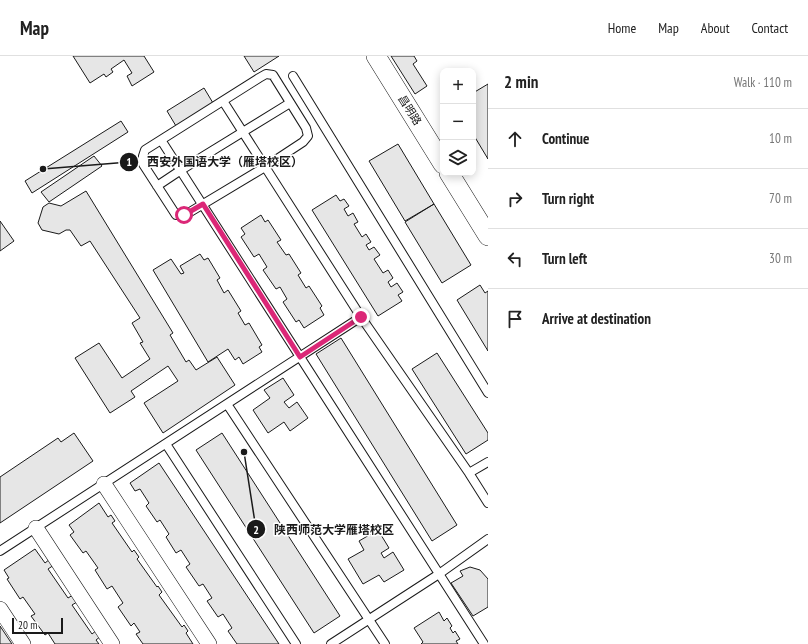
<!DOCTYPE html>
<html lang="en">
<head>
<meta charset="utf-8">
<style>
	body { margin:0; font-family:"PT Sans Narrow","Noto Sans SC",sans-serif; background:#f6f6f6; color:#222 }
	.controls { position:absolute; right:12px; top:12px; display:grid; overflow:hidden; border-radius:8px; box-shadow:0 2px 10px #0003 }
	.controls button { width:36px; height:36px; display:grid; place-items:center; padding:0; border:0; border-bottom:1px solid #e0e0e0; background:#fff; color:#222; font:20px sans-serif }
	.scale { position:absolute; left:12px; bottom:10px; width:51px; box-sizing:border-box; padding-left:4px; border:2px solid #1a1a1a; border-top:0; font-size:11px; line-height:14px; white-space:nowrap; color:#1a1a1a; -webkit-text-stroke:3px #fff; paint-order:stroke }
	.stop { position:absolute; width:12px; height:12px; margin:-9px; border:3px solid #db2777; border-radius:50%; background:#fff }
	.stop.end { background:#db2777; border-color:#fff; box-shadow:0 1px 4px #0008 }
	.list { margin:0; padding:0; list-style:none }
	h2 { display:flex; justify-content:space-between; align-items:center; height:52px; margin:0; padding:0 16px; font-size:17px }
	h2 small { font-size:13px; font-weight:400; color:#767676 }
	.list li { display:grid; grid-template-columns:26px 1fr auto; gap:12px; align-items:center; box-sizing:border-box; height:60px; padding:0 16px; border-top:1px solid #e0e0e0 }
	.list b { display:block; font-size:15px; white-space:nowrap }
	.list em { font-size:13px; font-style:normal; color:#767676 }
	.icon { flex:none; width:22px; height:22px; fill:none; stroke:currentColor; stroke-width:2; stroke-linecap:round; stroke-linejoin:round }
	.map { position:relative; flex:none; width:488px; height:588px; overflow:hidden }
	header { display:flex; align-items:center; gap:24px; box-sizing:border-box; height:56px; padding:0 20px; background:#fff; border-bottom:1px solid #e0e0e0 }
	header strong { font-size:19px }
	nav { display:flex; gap:22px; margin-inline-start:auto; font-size:14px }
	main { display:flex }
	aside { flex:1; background:#fff }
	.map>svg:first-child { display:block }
	.building { fill:#e6e6e6; stroke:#1a1a1a }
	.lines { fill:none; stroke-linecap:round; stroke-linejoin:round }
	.service-casing { stroke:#1a1a1a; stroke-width:10 }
	.minor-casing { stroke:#1a1a1a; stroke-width:16 }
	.tertiary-casing { stroke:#1a1a1a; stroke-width:20 }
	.service { stroke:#fff; stroke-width:8 }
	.minor { stroke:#fff; stroke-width:15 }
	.tertiary { stroke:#fff; stroke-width:19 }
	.route { stroke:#db2777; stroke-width:5 }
	.labels { text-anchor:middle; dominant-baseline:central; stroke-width:3; stroke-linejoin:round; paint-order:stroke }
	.street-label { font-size:11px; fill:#1a1a1a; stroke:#fff }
	.leader { fill:none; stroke:#1a1a1a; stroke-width:1.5 }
	.callout-dot { fill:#1a1a1a; stroke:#fff; stroke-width:1.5 }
	.mark-label { font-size:12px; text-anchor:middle; font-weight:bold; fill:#fff }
	.callout-label { font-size:12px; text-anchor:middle; font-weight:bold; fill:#1a1a1a; stroke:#fff; stroke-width:3; stroke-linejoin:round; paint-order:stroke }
</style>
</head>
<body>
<header>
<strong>Map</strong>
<nav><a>Home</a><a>Map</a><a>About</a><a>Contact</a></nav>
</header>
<main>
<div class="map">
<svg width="488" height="588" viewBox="0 0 488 588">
	<rect width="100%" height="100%" fill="#fff"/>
	<path class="building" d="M73,0H144L154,16L132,30L127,20L132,17L124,4L111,13L113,16L106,21L104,18L90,27Z
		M244,0H279L254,16Z
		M391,0H414L417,5L413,8L427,30L415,38Z
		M488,28V103L473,78V37Z
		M204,32L216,52L179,75L167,55Z
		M121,65L128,76L32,137L25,125Z
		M398,88L434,148L405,165L369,105Z
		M94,100L102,110L49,146L41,136Z
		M86,135L173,277L170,279L186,306L189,304L196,314L217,301L235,329L163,377L144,347L178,325L168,310L131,335L135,341L110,357L75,302L99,287L122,322L150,303L140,287L143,286L132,267L140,262L90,185L81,190L70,174H66L59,178L42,174L38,167L43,151L49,147L61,150Z
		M336,139L340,145L344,143L349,150L344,153L348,160L353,157L358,166L354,168L362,181L366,178L371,186L366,189L369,194L374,191L380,199L374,203L383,217L388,214L393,222L388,226L391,231L397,227L403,236L398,239L402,245L378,260L312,154Z
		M434,148L471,209L442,227L405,166Z
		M261,159L265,166L268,164L281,184L277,186L286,199L289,198L301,217L298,219L306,232L309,230L322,250L320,252L324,259L304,272L299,264L296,266L283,246L287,243L280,231L276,233L263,214L267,211L259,198L254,201L241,181L245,178L241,172Z
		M0,165L14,185L0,195Z
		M200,198L204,204L208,202L220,222L217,224L224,237L228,234L241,255L238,257L245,269L249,267L262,289L259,291L262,296L243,308L239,301L235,304L228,293L208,306L153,214L171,203L181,218L184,217L180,210Z
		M480,229L485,237L488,235V295L457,244Z
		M341,282L457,469L432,485L316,298Z
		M437,297L488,377V384L466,398L412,313Z
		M283,322L294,339L284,346L289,352L297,346L308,362L290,375L284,366L268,377L253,354L270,342L264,334Z
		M74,377L93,405L0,467V421L58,382L61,386Z
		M222,377L340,560L314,577L196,394Z
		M159,407L279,588H237L228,575L232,572L223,558L218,561L207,545L212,542L203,528L199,530L186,511L190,508L181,494L176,497L166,481L169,478L160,464L157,466L146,450L149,447L140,433L135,435L130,427Z
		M99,447L108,461L111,459L115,465L112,467L132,496L134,494L139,501L137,503L157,531L158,530L162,536L159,539L182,571L184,569L188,575L186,577L193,588H143L136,578L140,576L134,567L131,570L118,551L123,547L112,530L107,533L95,514L98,512L86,495L83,497L70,479L74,476L69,469Z
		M378,474L389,492L381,497L384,502L393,496L404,514L384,526L379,519L363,528L348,503L364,494L359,485Z
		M35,493L45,507L50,503L54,509L48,513L68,542L73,539L77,546L72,549L92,578L97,574L101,580L96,584L99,588H55L48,577L45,579L31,560L35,558L23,541L20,543L7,523L9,522L4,514Z
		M470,511L480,514L488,523V551L473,560L451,527L463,520L460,515Z
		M439,556L444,565L447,562L452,570L450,572L453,577L455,575L460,583L456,585L458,588H421L423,586L414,572Z
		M0,570L12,588H0Z"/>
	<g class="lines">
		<g class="service-casing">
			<path id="service" d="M266,18L273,19L306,72L308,80L303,86L265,111L190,156L184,159H176L143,108V100L145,94L259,22Z
				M293,20L488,337
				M223,45L361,261L469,417L488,447
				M161,84L484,588
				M157,130L181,114L290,47
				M227,348L385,588
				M166,388L296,588
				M469,417L488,406
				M0,495L361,261
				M331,588L439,518L488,483"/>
		</g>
		<g class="minor-casing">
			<path id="minor" d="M104,428L209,588
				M36,472L112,588
				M0,553L23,588"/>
		</g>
		<g class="tertiary-casing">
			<path id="tertiary" d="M376,0L443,108
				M449,117L488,180"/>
		</g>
		<use href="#service" class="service"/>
		<use href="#minor" class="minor"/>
		<use href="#tertiary" class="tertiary"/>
	</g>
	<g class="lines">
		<path class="route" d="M184,159L203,148L300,301L361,261"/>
	</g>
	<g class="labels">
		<g class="street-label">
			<text transform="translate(410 54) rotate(58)">昌明路</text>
		</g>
	</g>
	<path class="leader" d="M43 113L129 106M244 396L256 473"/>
	<g class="callout-dot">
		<circle cx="43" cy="113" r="4"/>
		<circle cx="244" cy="396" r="4"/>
		<circle cx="129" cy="106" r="10"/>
		<circle cx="256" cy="473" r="10"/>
	</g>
	<g class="mark-label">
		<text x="129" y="110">1</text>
		<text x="256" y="478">2</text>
	</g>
	<g class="callout-label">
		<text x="225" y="110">西安外国语大学（雁塔校区）</text>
		<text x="334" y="478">陕西师范大学雁塔校区</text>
	</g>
</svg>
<div class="controls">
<button>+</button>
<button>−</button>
<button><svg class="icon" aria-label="layers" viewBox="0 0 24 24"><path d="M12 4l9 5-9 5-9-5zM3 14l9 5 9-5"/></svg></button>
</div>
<div class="scale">20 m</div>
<div class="stop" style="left:184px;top:159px"></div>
<div class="stop end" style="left:361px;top:261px"></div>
</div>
<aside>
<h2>2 min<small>Walk · 110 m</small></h2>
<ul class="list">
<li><svg class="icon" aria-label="ahead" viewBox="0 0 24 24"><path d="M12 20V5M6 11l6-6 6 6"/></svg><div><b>Continue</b></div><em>10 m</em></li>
<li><svg class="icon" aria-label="right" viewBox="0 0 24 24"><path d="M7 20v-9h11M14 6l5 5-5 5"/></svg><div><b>Turn right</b></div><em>70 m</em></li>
<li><svg class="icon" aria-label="left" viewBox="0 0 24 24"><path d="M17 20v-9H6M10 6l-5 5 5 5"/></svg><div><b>Turn left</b></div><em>30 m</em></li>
<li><svg class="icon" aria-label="arrive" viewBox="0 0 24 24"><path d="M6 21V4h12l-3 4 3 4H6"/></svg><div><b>Arrive at destination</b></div></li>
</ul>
</aside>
</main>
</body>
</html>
